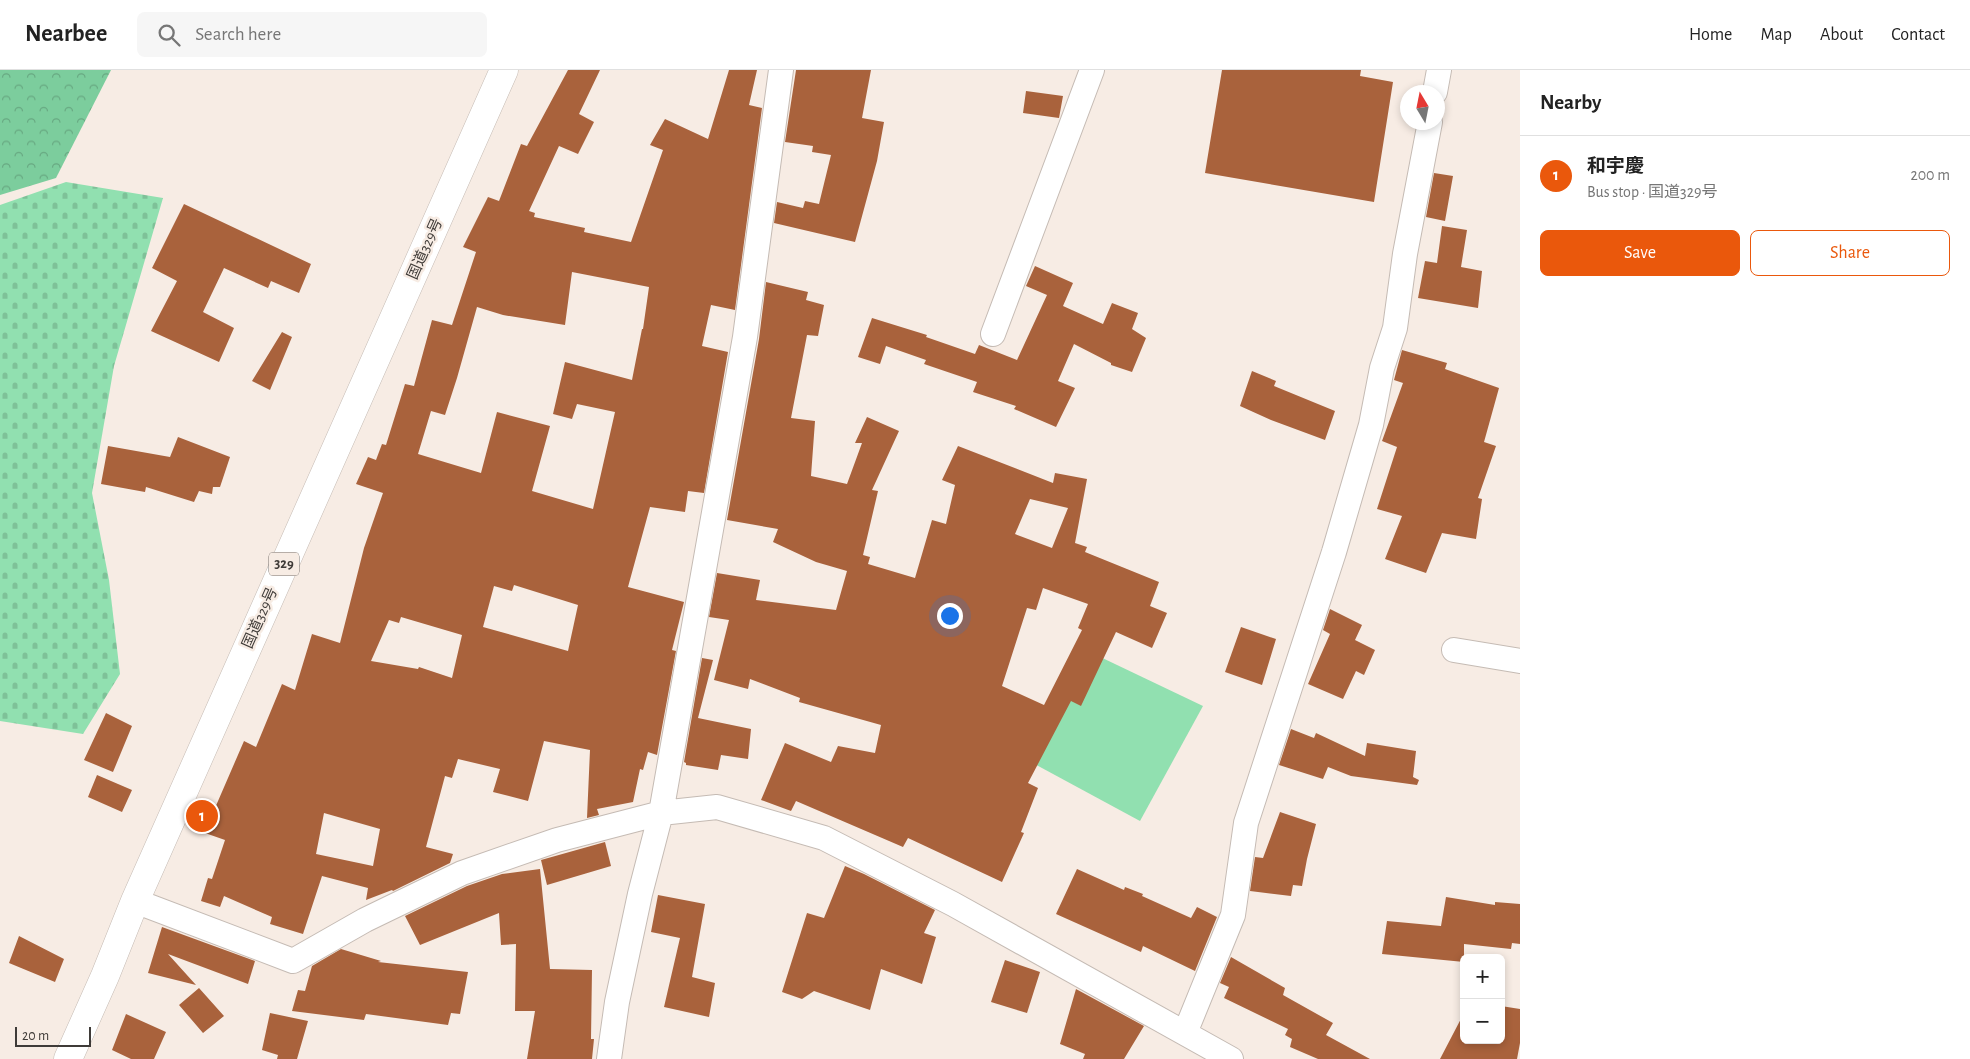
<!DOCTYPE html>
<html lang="en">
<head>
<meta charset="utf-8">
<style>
	body { margin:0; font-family:"Alegreya Sans","Noto Sans JP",sans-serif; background:#f6f6f6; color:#222 }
	.controls { position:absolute; right:15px; bottom:15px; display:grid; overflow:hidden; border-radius:8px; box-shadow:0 2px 8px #0003 }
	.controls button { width:45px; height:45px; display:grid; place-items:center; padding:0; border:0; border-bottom:1px solid #e0e0e0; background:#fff; color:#222; font:25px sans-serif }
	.compass { position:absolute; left:1400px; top:15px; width:45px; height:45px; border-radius:50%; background:#fff; box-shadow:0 2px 8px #0003; rotate:350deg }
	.scale { position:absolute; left:15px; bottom:12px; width:76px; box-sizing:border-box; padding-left:5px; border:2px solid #3f3b38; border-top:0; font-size:14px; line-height:18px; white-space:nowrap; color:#3f3b38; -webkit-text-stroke:4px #f7ece4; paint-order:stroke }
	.you { position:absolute; left:949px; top:545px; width:18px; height:18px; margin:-12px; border:4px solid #fff; border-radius:50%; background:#1a73e8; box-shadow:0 0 0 8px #1a73e833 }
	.badge { display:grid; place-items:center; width:32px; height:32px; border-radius:50%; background:#ea580c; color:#fff; font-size:16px; font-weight:700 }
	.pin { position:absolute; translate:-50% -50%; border:2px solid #fff; box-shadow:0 1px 5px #0006 }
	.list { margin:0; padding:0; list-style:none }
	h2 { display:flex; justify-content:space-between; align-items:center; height:65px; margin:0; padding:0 20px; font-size:21px }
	h2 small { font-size:16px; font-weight:400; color:#767676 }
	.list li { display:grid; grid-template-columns:32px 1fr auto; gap:15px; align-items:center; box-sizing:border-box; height:80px; padding:0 20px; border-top:1px solid #e0e0e0 }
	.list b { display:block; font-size:19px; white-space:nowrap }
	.list p { margin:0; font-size:16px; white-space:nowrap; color:#767676 }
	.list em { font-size:16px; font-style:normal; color:#767676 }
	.actions { display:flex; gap:10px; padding:15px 20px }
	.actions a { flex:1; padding:11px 0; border:1px solid #ea580c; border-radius:8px; text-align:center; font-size:18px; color:#ea580c }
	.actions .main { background:#ea580c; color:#fff }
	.icon { flex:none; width:28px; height:28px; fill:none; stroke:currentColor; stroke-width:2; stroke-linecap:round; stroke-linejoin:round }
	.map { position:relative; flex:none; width:1520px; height:989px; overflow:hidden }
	header { display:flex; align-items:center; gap:30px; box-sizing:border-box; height:70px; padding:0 25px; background:#fff; border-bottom:1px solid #e0e0e0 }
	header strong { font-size:24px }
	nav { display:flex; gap:28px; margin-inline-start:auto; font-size:18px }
	.search { width:350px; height:45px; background:#f6f6f6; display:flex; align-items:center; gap:12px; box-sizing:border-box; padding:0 18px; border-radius:8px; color:#767676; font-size:19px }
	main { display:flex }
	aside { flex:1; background:#fff }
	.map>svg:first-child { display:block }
	.forest { fill:url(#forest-crowns) }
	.cemetery { fill:url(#cemetery-stones) }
	.park { fill:#91e0b0 }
	.building { fill:#a9623c; fill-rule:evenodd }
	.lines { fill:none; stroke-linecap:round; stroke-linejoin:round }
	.minor-casing { stroke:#c5bbb4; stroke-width:26 }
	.trunk-casing { stroke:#c5bbb4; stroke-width:29 }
	.minor { stroke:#fff; stroke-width:24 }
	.trunk { stroke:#fff; stroke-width:28 }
	.labels { text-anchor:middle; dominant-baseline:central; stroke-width:5; stroke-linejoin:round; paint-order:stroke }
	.shield { fill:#f7ece4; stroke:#76706c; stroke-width:1 }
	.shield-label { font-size:14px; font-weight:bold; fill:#3f3b38 }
	.street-label { font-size:15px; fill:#3f3b38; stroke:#f7ece4 }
</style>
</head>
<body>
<header>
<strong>Nearbee</strong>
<div class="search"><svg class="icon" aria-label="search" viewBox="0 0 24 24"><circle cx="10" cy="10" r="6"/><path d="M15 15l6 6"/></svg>Search here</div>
<nav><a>Home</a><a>Map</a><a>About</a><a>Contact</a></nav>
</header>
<main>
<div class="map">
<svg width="1520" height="989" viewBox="0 0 1520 989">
	<defs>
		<pattern id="forest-crowns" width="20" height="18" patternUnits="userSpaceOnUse" patternTransform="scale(1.25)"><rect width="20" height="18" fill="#7ccd9d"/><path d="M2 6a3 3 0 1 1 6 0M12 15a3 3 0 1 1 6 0" fill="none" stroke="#67a881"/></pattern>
		<pattern id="cemetery-stones" width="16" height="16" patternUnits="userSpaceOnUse" patternTransform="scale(1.25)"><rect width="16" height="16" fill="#91e0b0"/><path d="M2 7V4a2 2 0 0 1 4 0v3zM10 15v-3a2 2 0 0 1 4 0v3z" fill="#7ec198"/></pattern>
	</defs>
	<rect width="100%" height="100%" fill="#f7ece4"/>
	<path class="forest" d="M0,0H111L56,108L0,125Z"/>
	<path class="cemetery" d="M66,112L163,128L114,296L92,423L109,510L120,604L83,664L0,651V135Z"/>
	<path class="park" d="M1094,584L1203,636L1140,751L1029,691Z"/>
	<path class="building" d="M568,0H600L579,44L594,52L578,84L559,76L529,141L535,143L534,147L585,158L584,162L631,172L663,80L650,75L665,49L708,69L729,0H757L749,35L762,38L735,240L711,235L702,276L728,282L704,423L688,421L685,442L650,437L628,517L684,532L672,580L676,581L657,685L648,682L643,700L640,699L633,732L597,739L599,745L587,748L590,680L544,671L528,731L493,722L500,699L458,689L452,708L445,706L426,777L453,784L450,793L393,821L392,820L366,830L368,818L322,806L303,864L270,854L272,847L224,826L220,837L201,831L208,808L212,809L225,770L205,763L213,737L215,738L244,671L256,677L282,614L295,620L312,564L340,573L364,478L383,423L356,414L368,387L376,390L382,374L386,375L405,314L414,316L432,250L452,255L476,182L463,177L488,127L499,131L521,74L527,76ZM572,202L649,217L643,259H642L632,310L565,292L553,344L572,349L577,334L615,342L593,439L532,421L550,356L497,342L481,403L418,384L431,341L445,345L457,308L477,237L503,245L565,255ZM514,515L578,535L568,581L483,557L494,516L512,521ZM401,547L462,565L452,608L419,597L418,599L371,591L389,550L399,553ZM324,743L380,759L373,796L316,784Z
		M796,0H871L862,48L884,52L877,91L855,172L774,153L777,132L803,138L805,131L819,134L831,85L812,82L813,76L785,72Z
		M1222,0H1361L1360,6L1393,12L1374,132L1205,103Z
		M1026,21L1063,26L1059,48L1023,43Z
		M1434,103L1453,106L1445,151L1426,147Z
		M184,134L311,194L299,223L271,211L268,218L224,198L203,242L234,258L219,292L151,261L177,211L152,198Z
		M1442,156L1467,160L1461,197L1482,201L1478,238L1418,228L1425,191L1437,193Z
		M1035,196L1073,213L1063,236L1103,254L1112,233L1138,243L1132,259L1146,268L1132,302L1111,295V293L1074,274L1058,311L1075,318L1056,357L1014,339L1016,336L973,322L977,312L924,294L926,290L886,276L880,294L858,287L872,248L927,265L926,267L975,284L979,275L1017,290L1047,225L1026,216Z
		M766,212L808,222L806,230L824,235L818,266L807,265L791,348L815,351L811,406L847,414L862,373H855L867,347L899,361L872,420L878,421L863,485L870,487L868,494L915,508L932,450L946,454L955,415L942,410L958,376L1053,413L1055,403L1087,409L1075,473L1087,477L1085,482L1159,512L1150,536L1167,543L1152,578L1116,562L1081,636L1071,631L1028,713L1038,718L1021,762L1024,763L1002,812L908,768L903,777L796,731L791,741L761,730L785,673L831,692L838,676L875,683L881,655L799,632L800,628L750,609L748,619L714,610L729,550L709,547L717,503L760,510L756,530L836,540L847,501L816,492L773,472L778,459L727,450L759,269ZM1030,429L1068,438L1052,478L1015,464ZM1043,518L1088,534L1078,558L1082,560L1044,635L1002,616L1027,538L1036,540Z
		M282,262L292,267L270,320L252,311Z
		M1402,280L1447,293L1445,299L1499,318L1484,372L1496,376L1478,428L1482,429L1476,469L1442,463L1426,503L1385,489L1402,446L1377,439L1397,377L1382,371L1403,313L1394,310Z
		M1252,301L1276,311L1274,316L1335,341L1325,370L1271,350L1240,336Z
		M178,367L230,387L220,417H213L212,424L199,421L194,432L146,417L145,422L101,414L108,376L170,387Z
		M1330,539L1362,555L1355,570L1375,580L1364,605L1356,601L1343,629L1308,614L1330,564L1323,560Z
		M1241,557L1276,569L1262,615L1225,602Z
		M702,588L713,590L698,648L751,659L748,689L721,685L718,700L686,695V693L684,692Z
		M106,643L132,656L113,702L84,690Z
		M1291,659L1314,668L1316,663L1365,686L1367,673L1416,681L1413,707L1419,710L1417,715L1351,706L1328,697L1323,709L1279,695Z
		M97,705L132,720L122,742L88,727Z
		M1280,742L1316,754L1307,789L1302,816L1293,815L1291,826L1250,821L1255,787L1263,788Z
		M605,772L611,796L547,815L541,790Z
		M845,796L864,804L935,840L924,863L936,867L922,914L881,899L870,940L814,921L802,929L782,922L807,843L824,848Z
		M540,799L550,899L592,900L591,969H594L592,989H527L535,941H515L516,874L501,875L499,843L420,875L405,846L467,816L502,804Z
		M1077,799L1124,820L1125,817L1143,824L1142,826L1191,848L1197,837L1217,847L1195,901L1143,876L1141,882L1056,844Z
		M658,825L705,834L692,907L715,913L709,947L664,937L680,868L651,862Z
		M1446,827L1495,835V832L1520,834V874L1512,873L1511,879L1464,874V892L1382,884L1387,851L1441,856Z
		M162,857L255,891L248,914L168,884L196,915L148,903Z
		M19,866L64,889L55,912L9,893Z
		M341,879L381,891L378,892L468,902L460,944L451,943L448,955L366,944L364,950L292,941L298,920L305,921L312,896Z
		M1231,887L1285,918L1283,925L1333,953L1326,965L1370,989H1318L1290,977L1292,969L1285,965L1288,959L1224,928L1229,917L1220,913Z
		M1005,890L1040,902L1027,943L991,932Z
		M199,918L224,946L203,963L179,935Z
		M1076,919L1144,956L1124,989H1083L1085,984L1060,974Z
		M1501,936L1520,939V973L1517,989H1440L1464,943V970H1501Z
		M270,943L308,951L297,989H277L278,985L262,980Z
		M126,944L166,962L154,989H131L112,980Z"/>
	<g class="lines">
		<g class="minor-casing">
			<path id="minor" d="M1435,22L1439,0
				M993,264L1092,0
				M1454,580L1520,591
				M135,831L293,891L365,850L462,803L557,770L661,743L717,737L824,768L953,834L1231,989
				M1185,963L1233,845L1246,753L1334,482L1371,355L1382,298L1395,258L1405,184L1430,52
				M609,989L617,932L640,824L661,743L745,267L781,0"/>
		</g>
		<g class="trunk-casing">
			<path id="trunk" d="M68,989L105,906L135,831L504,0"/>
		</g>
		<use href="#minor" class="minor"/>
		<use href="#trunk" class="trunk"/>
	</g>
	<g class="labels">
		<rect class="shield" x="269" y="482.5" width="30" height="23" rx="4"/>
		<g class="shield-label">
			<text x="284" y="494">329</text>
		</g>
		<g class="street-label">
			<text transform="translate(425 179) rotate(-66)">国道329号</text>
			<text transform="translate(260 548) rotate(-66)">国道329号</text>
		</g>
	</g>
</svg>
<div class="controls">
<button>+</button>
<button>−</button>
</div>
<svg class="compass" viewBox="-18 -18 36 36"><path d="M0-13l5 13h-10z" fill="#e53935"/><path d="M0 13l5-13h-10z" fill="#767676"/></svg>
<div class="scale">20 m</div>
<div class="you"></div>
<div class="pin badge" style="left:202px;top:746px">1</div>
</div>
<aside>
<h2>Nearby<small></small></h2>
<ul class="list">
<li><span class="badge">1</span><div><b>和宇慶</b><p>Bus stop · 国道329号</p></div><em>200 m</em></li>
</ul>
<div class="actions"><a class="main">Save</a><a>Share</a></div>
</aside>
</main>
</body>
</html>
